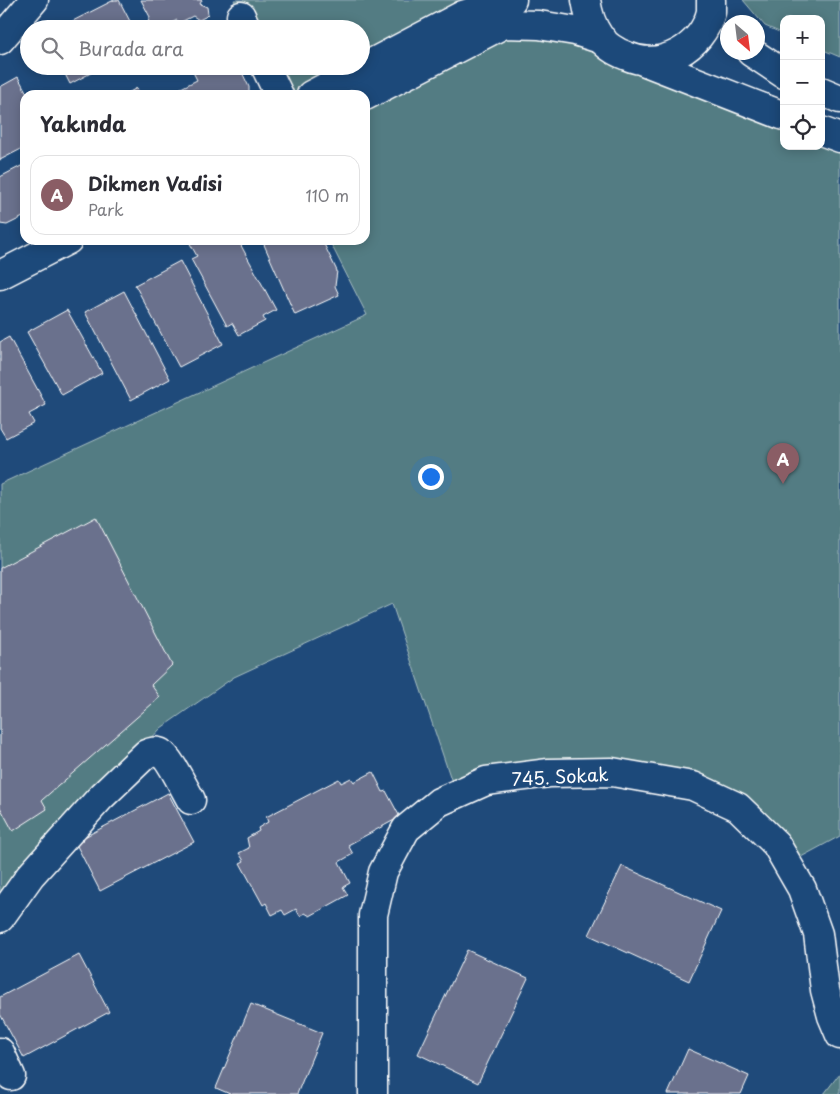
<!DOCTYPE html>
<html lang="tr">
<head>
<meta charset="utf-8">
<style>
	body { margin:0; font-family:"Playpen Sans",sans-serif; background:#f7f7f7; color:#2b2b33 }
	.controls { position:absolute; right:15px; top:15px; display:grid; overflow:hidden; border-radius:10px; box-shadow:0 2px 12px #0003 }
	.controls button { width:45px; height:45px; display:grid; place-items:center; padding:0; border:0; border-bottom:1px solid #e1e1e2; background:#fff; color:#2b2b33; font:25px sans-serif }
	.compass { position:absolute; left:720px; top:15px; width:45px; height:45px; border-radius:50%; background:#fff; box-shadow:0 2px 12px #0003; rotate:152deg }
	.you { position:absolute; left:430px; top:476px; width:18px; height:18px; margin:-12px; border:4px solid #fff; border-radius:50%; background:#1a73e8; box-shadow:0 0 0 8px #1a73e833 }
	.badge { display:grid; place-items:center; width:32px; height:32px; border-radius:50%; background:#8a5d65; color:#fff; font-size:16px; font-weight:700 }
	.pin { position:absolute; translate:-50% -41px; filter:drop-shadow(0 1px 2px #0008) }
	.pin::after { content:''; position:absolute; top:26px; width:18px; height:15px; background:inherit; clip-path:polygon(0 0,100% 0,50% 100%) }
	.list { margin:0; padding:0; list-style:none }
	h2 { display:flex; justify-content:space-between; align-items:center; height:65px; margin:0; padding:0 20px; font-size:21px }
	h2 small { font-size:16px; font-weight:400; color:#7c7c81 }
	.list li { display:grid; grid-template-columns:32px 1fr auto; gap:15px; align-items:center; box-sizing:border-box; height:80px; margin:0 10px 10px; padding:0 10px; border:1px solid #e1e1e2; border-radius:15px }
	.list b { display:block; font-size:19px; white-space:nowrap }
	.list p { margin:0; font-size:16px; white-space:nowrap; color:#7c7c81 }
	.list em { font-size:16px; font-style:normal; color:#7c7c81 }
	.icon { flex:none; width:28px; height:28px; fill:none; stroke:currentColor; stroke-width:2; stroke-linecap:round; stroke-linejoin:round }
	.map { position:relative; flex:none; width:840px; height:1094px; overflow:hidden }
	.search { position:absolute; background:#fff; box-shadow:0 2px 12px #0003; left:20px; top:20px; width:350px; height:55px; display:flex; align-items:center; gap:12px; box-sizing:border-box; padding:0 18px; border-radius:28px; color:#7c7c81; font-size:19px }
	.panel { position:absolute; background:#fff; box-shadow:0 2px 12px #0003; left:20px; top:90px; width:350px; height:155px; border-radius:15px }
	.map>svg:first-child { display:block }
	.green { fill:#527c83; stroke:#a8bec1 }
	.building { fill:#6a718d; stroke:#fff }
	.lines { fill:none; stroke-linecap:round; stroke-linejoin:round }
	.minor-casing { stroke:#fff; stroke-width:31 }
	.major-casing { stroke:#fff; stroke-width:31 }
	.minor { stroke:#1f4a7a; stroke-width:28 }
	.major { stroke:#1f4a7a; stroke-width:28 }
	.labels { text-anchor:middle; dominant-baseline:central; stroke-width:5; stroke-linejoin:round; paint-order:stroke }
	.street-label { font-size:18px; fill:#fff; stroke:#1f4a7a }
</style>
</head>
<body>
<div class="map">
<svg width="840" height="1094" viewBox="0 0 840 1094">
	<rect width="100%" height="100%" fill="#1f4a7a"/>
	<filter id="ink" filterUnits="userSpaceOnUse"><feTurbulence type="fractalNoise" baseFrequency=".02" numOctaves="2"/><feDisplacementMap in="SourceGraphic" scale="10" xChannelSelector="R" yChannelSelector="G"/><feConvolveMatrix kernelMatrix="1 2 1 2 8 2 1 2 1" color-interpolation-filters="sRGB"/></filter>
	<g filter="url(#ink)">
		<path class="green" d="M234,0H496L311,95H279L265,66H361V29H247Z
			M743,0H840V57L821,49V19H784V34L765,26Z
			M539,25L784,116V146H821V131L840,138V836L788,864L737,807L612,772L456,794L392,604L234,677L161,728L0,901V484L367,315L329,240H365V96L456,48Z
			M840,1073V1094H824Z"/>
		<path class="building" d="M114,0H119L134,29H57Z
			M141,0H202L200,4L207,7L208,14L205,17L199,20L193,16L179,23L177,20L160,29H154L151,27L148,22L150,17Z
			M61,66H104L70,84Z
			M190,66H239L249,87V95H172L171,93L197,80Z
			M18,77L28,95H25V147L0,160V87Z
			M137,88L140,95H124Z
			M25,164V216L7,225L0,224V177Z
			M188,240H238L276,310L263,317L265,321L239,335L232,323L227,326L191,259L197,256Z
			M262,240H322L337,271L335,286L339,295L295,315Z
			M180,261L223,344L179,367L135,285Z
			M124,291L170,379L131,400L85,312Z
			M67,310L102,373L62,395L27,332Z
			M9,337L46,405L29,414L34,423L6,438L0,428V342Z
			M96,517L172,665L151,685L160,697L42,800L47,809L13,831L0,807V568Z
			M373,772L383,792L386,791L400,817L348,845L353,854L339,862L350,883L343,887L348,895L310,916L305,913L300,916L296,909L285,915L282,910L272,915L266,903L263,905L240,863L244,861L239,853L249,848L247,838L259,831L258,828L268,822L266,817L339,779L341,783L351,778L354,782Z
			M168,793L194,842L100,891L75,842Z
			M622,866L721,911L689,981L589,935Z
			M467,950L528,978L478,1083L418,1054Z
			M79,955L109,1012L24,1058L0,1014V997Z
			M251,1004L322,1033L297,1094H230L216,1088Z
			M688,1049L749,1076L741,1094H668Z"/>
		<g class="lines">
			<g class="minor-casing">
				<path id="minor" d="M241,16L247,29
					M0,40L34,0
					M265,66L279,95
					M0,918L30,876L101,797L146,754C151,752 156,750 161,753C170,758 185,790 191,800
					M0,1052L11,1076
					M373,1094V915L383,872L406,829L439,802L486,781L549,773L612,772L693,786L738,807L776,844L802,889L818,934L825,990L832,1016L840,1035"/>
			</g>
			<g class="major-casing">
				<path id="major" d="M586,0C588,13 591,25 599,36C605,45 616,52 627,56C661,71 702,48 711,12C711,8 711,4 711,0
					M751,52L784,74
					M643,61L784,116
					M821,91L840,99
					M311,95L463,15L512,0
					M365,96L504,24L539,25L575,31L603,40
					M821,131L840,138
					M0,275L68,240"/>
			</g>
			<use href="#minor" class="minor"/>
			<use href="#major" class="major"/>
		</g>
	</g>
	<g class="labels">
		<g class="street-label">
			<text transform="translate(560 776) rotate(-3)">745. Sokak</text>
		</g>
	</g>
</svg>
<div class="controls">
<button>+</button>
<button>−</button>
<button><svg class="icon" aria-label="locate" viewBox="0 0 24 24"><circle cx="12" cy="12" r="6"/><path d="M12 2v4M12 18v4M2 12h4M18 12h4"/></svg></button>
</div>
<svg class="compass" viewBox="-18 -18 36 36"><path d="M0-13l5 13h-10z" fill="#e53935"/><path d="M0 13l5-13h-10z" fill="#7c7c81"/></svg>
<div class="you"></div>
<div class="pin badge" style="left:783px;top:484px">A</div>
<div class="search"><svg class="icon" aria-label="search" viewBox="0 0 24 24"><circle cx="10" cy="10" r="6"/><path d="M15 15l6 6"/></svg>Burada ara</div>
<section class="panel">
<h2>Yakında<small></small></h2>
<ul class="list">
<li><span class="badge">A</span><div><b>Dikmen Vadisi</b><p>Park</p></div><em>110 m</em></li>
</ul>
</section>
</div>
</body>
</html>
